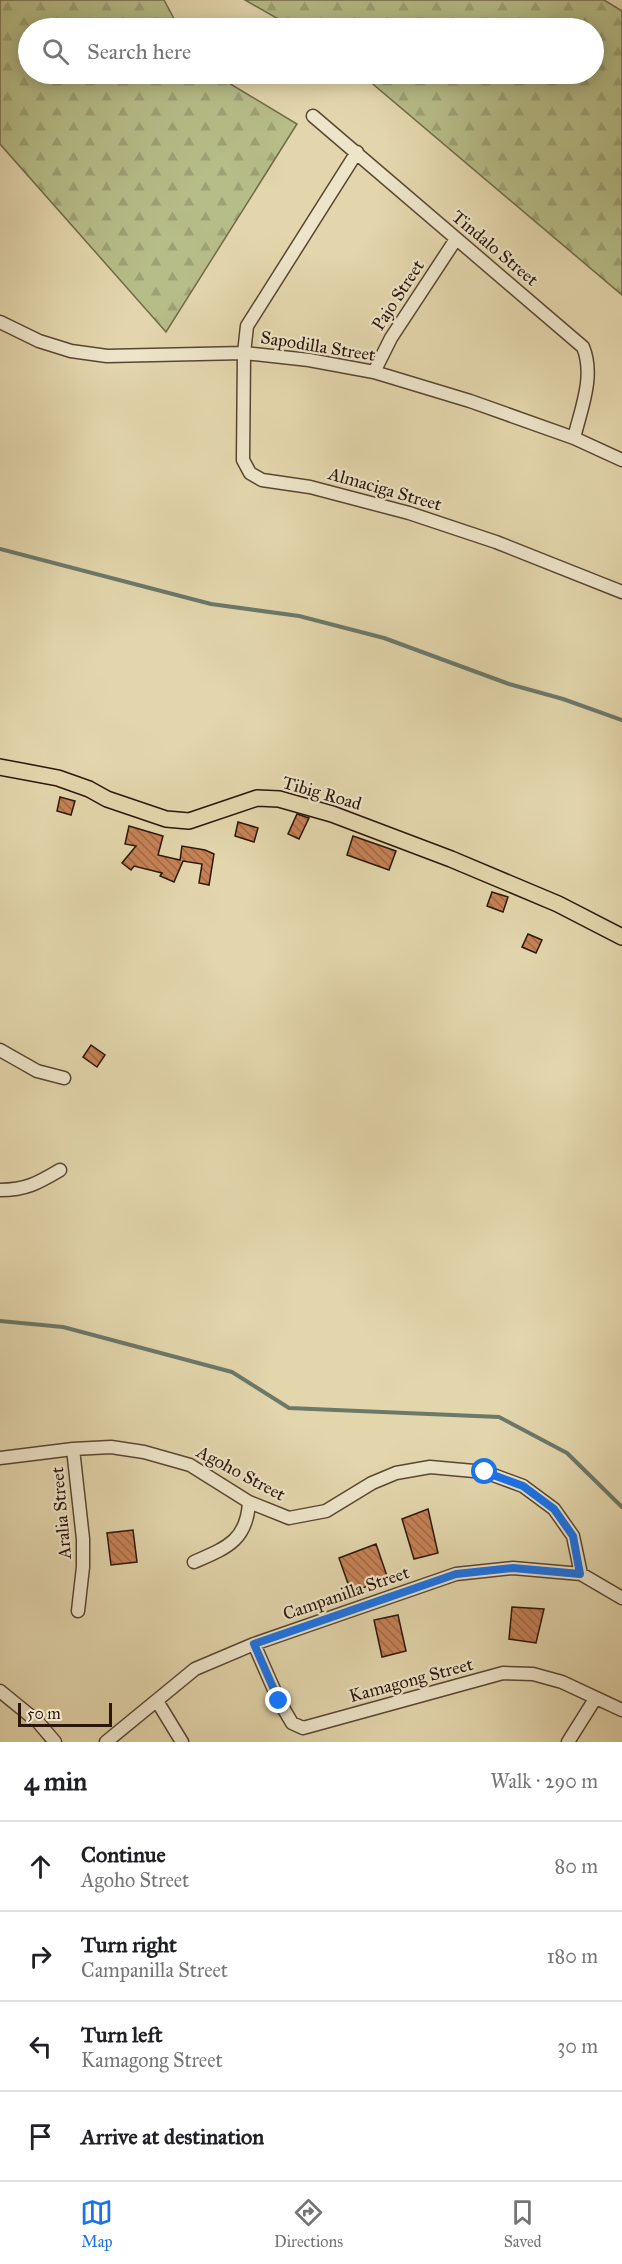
<!DOCTYPE html>
<html lang="en">
<head>
<meta charset="utf-8">
<style>
	body { margin:0; font-family:"IM FELL Great Primer",serif; background:#f6f6f6; color:#202124 }
	.scale { position:absolute; left:18px; bottom:15px; width:94px; box-sizing:border-box; padding-left:6px; border:3px solid #2b1609; border-top:0; font-size:16px; line-height:21px; white-space:nowrap; color:#2b1609; -webkit-text-stroke:4px #ede4c9; paint-order:stroke }
	.stop { position:absolute; width:18px; height:18px; margin:-14px; border:4px solid #1a73e8; border-radius:50%; background:#fff }
	.stop.end { background:#1a73e8; border-color:#fff; box-shadow:0 2px 6px #0008 }
	.list { margin:0; padding:0; list-style:none }
	h2 { display:flex; justify-content:space-between; align-items:center; height:78px; margin:0; padding:0 24px; font-size:26px }
	h2 small { font-size:20px; font-weight:400; color:#757577 }
	.list li { display:grid; grid-template-columns:39px 1fr auto; gap:18px; align-items:center; box-sizing:border-box; height:90px; padding:0 24px; border-top:2px solid #e0e0e0 }
	.list b { display:block; font-size:22px; white-space:nowrap }
	.list p { margin:0; font-size:20px; white-space:nowrap; color:#757577 }
	.list em { font-size:20px; font-style:normal; color:#757577 }
	.icon { flex:none; width:33px; height:33px; fill:none; stroke:currentColor; stroke-width:2; stroke-linecap:round; stroke-linejoin:round }
	.map { position:relative; flex:none; width:622px; height:1742px; overflow:hidden }
	.search { position:absolute; background:#fff; box-shadow:0 3px 15px #0003; left:18px; right:18px; top:18px; height:66px; display:flex; align-items:center; gap:15px; box-sizing:border-box; padding:0 21px; border-radius:33px; color:#757577; font-size:22px }
	.sheet { height:438px; background:#fff }
	nav { display:flex; justify-content:space-around; align-items:center; box-sizing:border-box; height:84px; border-top:2px solid #e0e0e0; background:#fff; font-size:16px; color:#757577 }
	nav a { display:grid; justify-items:center; gap:3px }
	nav .on { color:#1a73e8 }
	.map>svg:first-child { display:block }
	.forest { fill:url(#forest-firs); stroke:#706a48; stroke-width:1.5 }
	.lines { fill:none; stroke-linecap:round; stroke-linejoin:round }
	.stream { stroke:#6b786a; stroke-width:4 }
	.building { fill:url(#building-back-hatch); stroke:#2b1609; stroke-width:1.5 }
	.minor-casing { stroke:#594632; stroke-width:15 }
	.major-casing { stroke:#2b1609; stroke-width:18 }
	.minor { stroke:#ede4c9; stroke-width:12 }
	.major { stroke:#e3d6ac; stroke-width:15 }
	.route { stroke:#1a73e8; stroke-width:8 }
	.labels { text-anchor:middle; dominant-baseline:central; stroke-width:4.5; stroke-linejoin:round; paint-order:stroke }
	.street-label { font-size:18px; fill:#2b1609; stroke:#ede4c9 }
</style>
</head>
<body>
<div class="map">
<svg width="622" height="1742" viewBox="0 0 622 1742">
	<defs>
		<pattern id="forest-firs" width="22" height="20" patternUnits="userSpaceOnUse" patternTransform="scale(1.5)"><rect width="22" height="20" fill="#b6bd88"/><path d="M5 1l3.5 6h-7zM16 11l3.5 6h-7z" fill="#9da274"/></pattern>
		<pattern id="building-back-hatch" width="6" height="6" patternUnits="userSpaceOnUse" patternTransform="scale(1.5)"><rect width="6" height="6" fill="#c68256"/><path d="M-1 5l2 2M0 0l6 6M5-1l2 2" fill="none" stroke="#a16945"/></pattern>
	</defs>
	<rect width="100%" height="100%" fill="#e3d6ac"/>
	<filter id="stains"><feTurbulence type="fractalNoise" baseFrequency=".00333" numOctaves="4"/><feColorMatrix values="0 0 0 0 .2 0 0 0 0 .09 0 0 0 0 .02 0 0 0 .5 -.17"/></filter>
	<radialGradient id="worn" r=".72"><stop offset=".6" stop-color="#630" stop-opacity="0"/><stop offset="1" stop-color="#630" stop-opacity=".3"/></radialGradient>
	<path class="forest" d="M0,0H164L179,28H28V74H214L297,124L166,332L0,144Z
		M245,0H604L622,11V295L361,74H594V28H294Z"/>
	<g class="lines">
		<path class="stream" d="M0,549L211,604L299,616L384,638L509,684L563,699L622,720
			M0,1321L63,1327L232,1372L289,1408L499,1417L567,1453L622,1507"/>
	</g>
	<path class="building" d="M60,797L75,801L71,815L57,811Z
		M297,814L309,818L299,839L288,834Z
		M238,822L258,828L254,842L235,836Z
		M129,826L163,836L158,855L180,860L182,846L205,850L214,854L209,885L199,883L202,864L183,861L174,882L160,876L162,873L134,866L131,870L122,863L136,846L125,844Z
		M353,836L396,851L389,870L347,855Z
		M492,892L508,897L503,912L487,906Z
		M528,934L542,940L536,953L522,947Z
		M91,1045L105,1055L97,1067L83,1057Z
		M428,1509L438,1553L414,1559L402,1519Z
		M133,1530L137,1562L111,1565L107,1533Z
		M376,1544L388,1579L351,1592L339,1558Z
		M512,1607L544,1609L536,1643L509,1639Z
		M398,1615L406,1651L382,1657L374,1620Z"/>
	<g class="lines">
		<g class="minor-casing">
			<path id="minor" d="M313,116L583,347C595,376 581,409 574,438
				M357,152L247,326L244,353L243,460L250,473L262,480L310,487L409,513L496,542L622,592
				M0,322L39,341L71,351L107,356L244,353L309,360L374,372L470,401L574,438L622,460
				M374,372L391,338L456,239
				M0,1050L37,1071L64,1078
				M0,1190C26,1190 38,1183 60,1170
				M73,1449L83,1539V1567L78,1611
				M0,1458L73,1449L111,1447L144,1452L190,1465L249,1502L289,1518L326,1511L372,1483L396,1473L430,1467L485,1472L523,1486L554,1509L573,1536L581,1574
				M194,1562C226,1548 247,1541 249,1502
				M254,1644L279,1701L292,1723L303,1728L503,1673L533,1674L562,1682L622,1710
				M0,1691L38,1722L55,1742
				M157,1701L182,1742
				M106,1742L195,1669L254,1644L456,1574L513,1568L581,1574L622,1598
				M568,1742L595,1699"/>
		</g>
		<g class="major-casing">
			<path id="major" d="M0,767L58,778L89,789L107,799L166,819L189,821L257,798L279,799L332,814L451,859L558,904L622,937"/>
		</g>
		<use href="#minor" class="minor"/>
		<use href="#major" class="major"/>
	</g>
	<g class="lines">
		<path class="route" d="M279,1701L254,1644L456,1574L513,1568L580,1574L573,1536L554,1509L523,1486L485,1472"/>
	</g>
	<g class="labels">
		<g class="street-label">
			<text transform="translate(495 248) rotate(40)">Tindalo Street</text>
			<text transform="translate(398 295) rotate(-57)">Pajo Street</text>
			<text transform="translate(318 346) rotate(9)">Sapodilla Street</text>
			<text transform="translate(385 489) rotate(16)">Almaciga Street</text>
			<text transform="translate(322 793) rotate(16)">Tibig Road</text>
			<text transform="translate(241 1473) rotate(28)">Agoho Street</text>
			<text transform="translate(61 1513) rotate(-95)">Aralia Street</text>
			<text transform="translate(346 1593) rotate(-19)">Campanilla Street</text>
			<text transform="translate(411 1680) rotate(-15)">Kamagong Street</text>
		</g>
	</g>
	<rect width="100%" height="100%" filter="url(#stains)"/>
	<rect width="100%" height="100%" fill="url(#worn)"/>
</svg>
<div class="scale">50 m</div>
<div class="stop" style="left:485px;top:1472px"></div>
<div class="stop end" style="left:279px;top:1701px"></div>
<div class="search"><svg class="icon" aria-label="search" viewBox="0 0 24 24"><circle cx="10" cy="10" r="6"/><path d="M15 15l6 6"/></svg>Search here</div>
</div>
<section class="sheet">
<h2>4 min<small>Walk · 290 m</small></h2>
<ul class="list">
<li><svg class="icon" aria-label="ahead" viewBox="0 0 24 24"><path d="M12 20V5M6 11l6-6 6 6"/></svg><div><b>Continue</b><p>Agoho Street</p></div><em>80 m</em></li>
<li><svg class="icon" aria-label="right" viewBox="0 0 24 24"><path d="M7 20v-9h11M14 6l5 5-5 5"/></svg><div><b>Turn right</b><p>Campanilla Street</p></div><em>180 m</em></li>
<li><svg class="icon" aria-label="left" viewBox="0 0 24 24"><path d="M17 20v-9H6M10 6l-5 5 5 5"/></svg><div><b>Turn left</b><p>Kamagong Street</p></div><em>30 m</em></li>
<li><svg class="icon" aria-label="arrive" viewBox="0 0 24 24"><path d="M6 21V4h12l-3 4 3 4H6"/></svg><div><b>Arrive at destination</b></div></li>
</ul>
</section>
<nav>
<a class="on"><svg class="icon" aria-label="map" viewBox="0 0 24 24"><path d="M3 6l6-2 6 2 6-2v14l-6 2-6-2-6 2zM9 4v14M15 6v14"/></svg>Map</a>
<a><svg class="icon" aria-label="directions" viewBox="0 0 24 24"><path d="M12 3l9 9-9 9-9-9zM9 14v-3h6M13 9l2 2-2 2"/></svg>Directions</a>
<a><svg class="icon" aria-label="saved" viewBox="0 0 24 24"><path d="M7 4h10v16l-5-4-5 4z"/></svg>Saved</a>
</nav>
</body>
</html>
